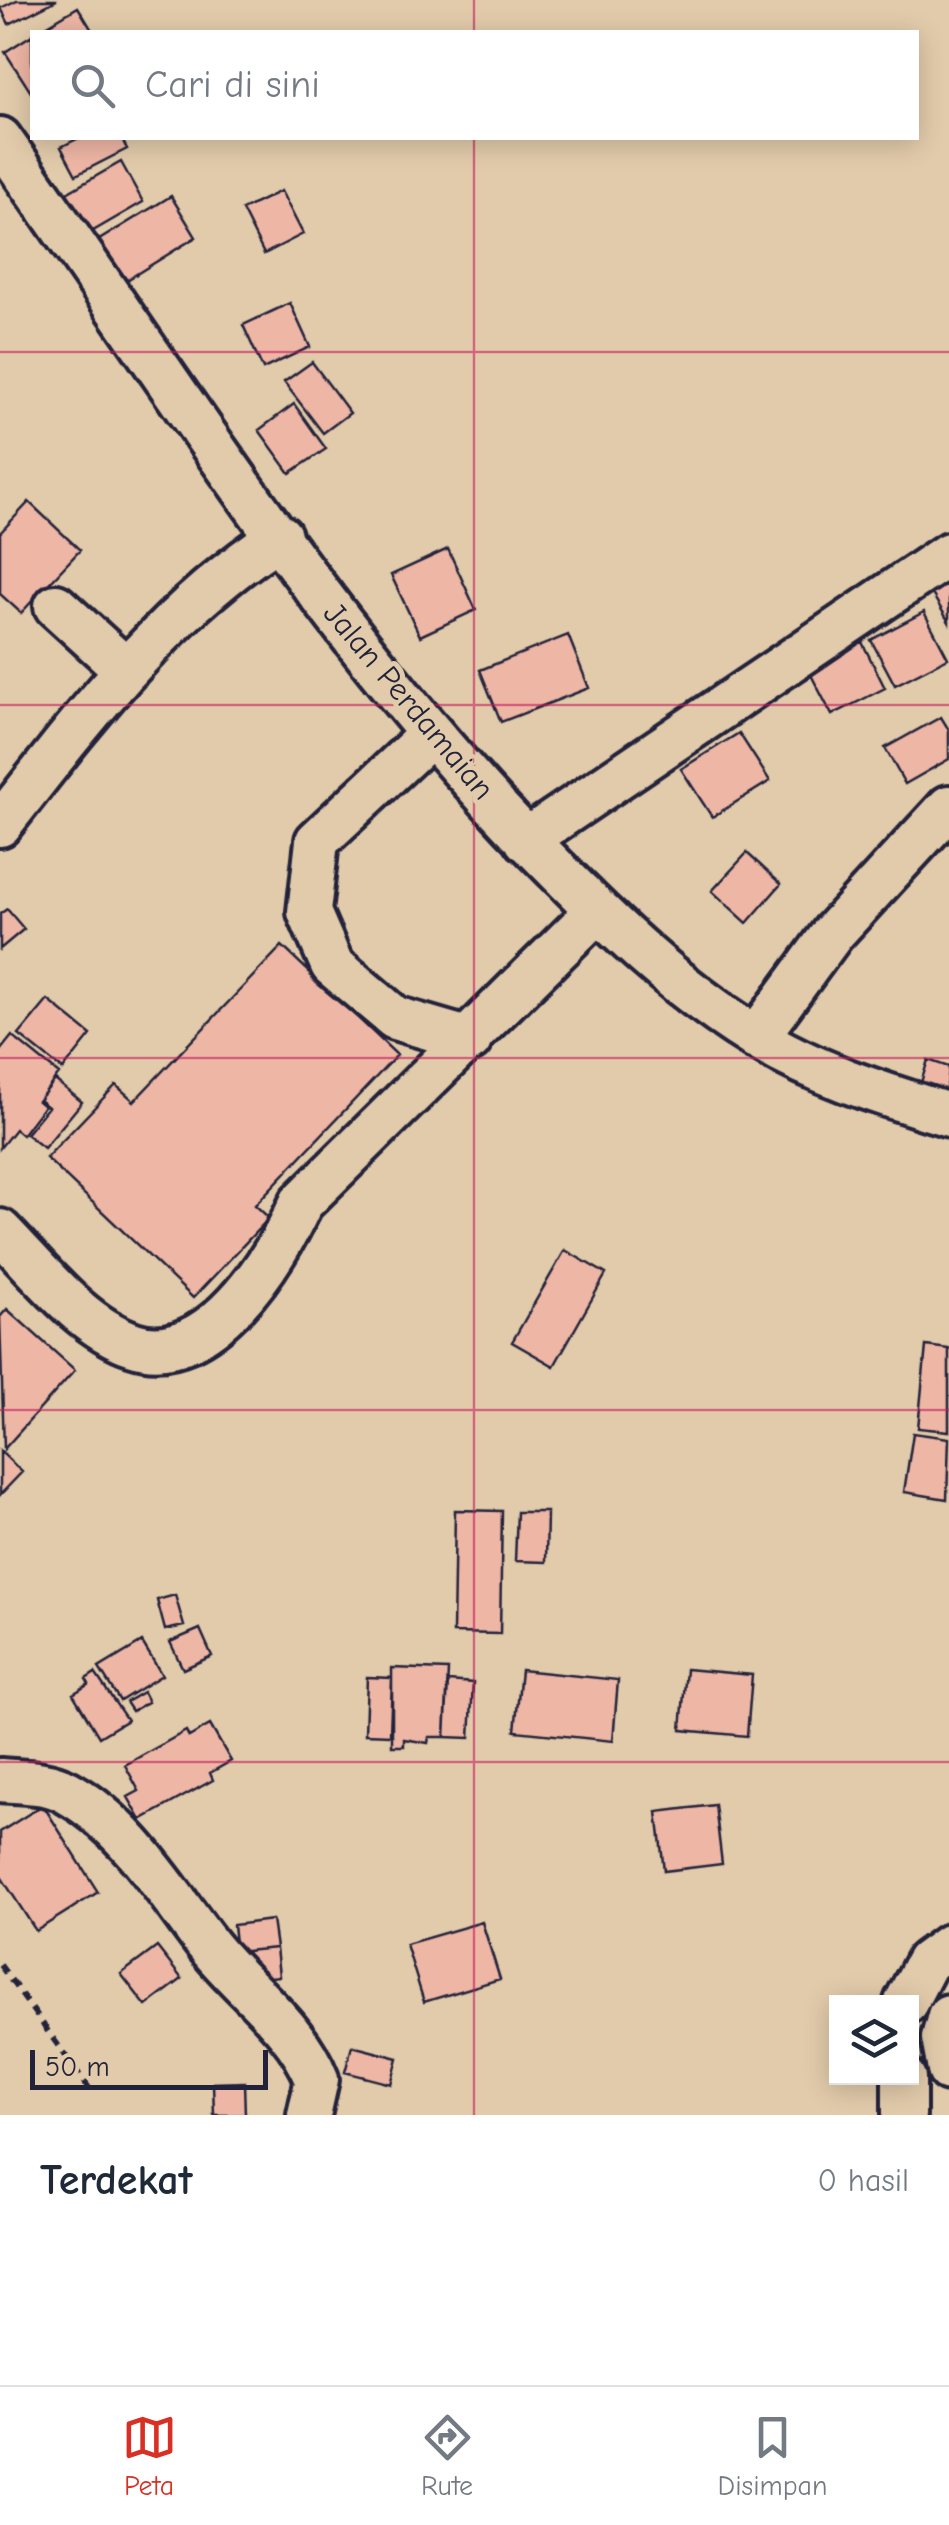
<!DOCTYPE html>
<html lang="id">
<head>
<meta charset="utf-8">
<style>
	body { margin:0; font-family:"Comic Neue",sans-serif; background:#f6f6f7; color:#1f2937 }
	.controls { position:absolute; right:30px; bottom:30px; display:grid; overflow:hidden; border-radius:0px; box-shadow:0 5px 25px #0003 }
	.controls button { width:90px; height:90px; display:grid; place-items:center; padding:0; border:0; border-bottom:2px solid #e0e1e3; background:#fff; color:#1f2937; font:50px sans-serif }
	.scale { position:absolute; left:30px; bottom:25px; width:238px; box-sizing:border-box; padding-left:10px; border:5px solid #22223b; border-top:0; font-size:28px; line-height:35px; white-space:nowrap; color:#22223b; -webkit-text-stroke:8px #e2cbab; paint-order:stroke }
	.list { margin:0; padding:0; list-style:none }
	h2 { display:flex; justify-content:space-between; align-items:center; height:130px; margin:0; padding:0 40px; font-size:42px }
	h2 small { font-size:32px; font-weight:400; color:#747a83 }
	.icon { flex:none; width:55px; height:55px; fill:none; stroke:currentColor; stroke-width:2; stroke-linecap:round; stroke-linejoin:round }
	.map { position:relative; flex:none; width:949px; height:2115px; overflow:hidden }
	.search { position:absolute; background:#fff; box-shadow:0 5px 25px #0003; left:30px; right:30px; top:30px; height:110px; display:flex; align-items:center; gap:25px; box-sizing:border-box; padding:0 35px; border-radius:0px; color:#747a83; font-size:38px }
	.sheet { height:270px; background:#fff }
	nav { display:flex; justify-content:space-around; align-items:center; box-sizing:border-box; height:140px; border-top:2px solid #e0e1e3; background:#fff; font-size:28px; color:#747a83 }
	nav a { display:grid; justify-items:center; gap:5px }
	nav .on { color:#d93025 }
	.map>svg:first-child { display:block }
	.building { fill:#eeb6a5; stroke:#22223b; stroke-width:2.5 }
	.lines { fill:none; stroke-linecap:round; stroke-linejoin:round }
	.minor-casing { stroke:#22223b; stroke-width:50 }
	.path { stroke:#22223b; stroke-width:6; stroke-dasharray:10 8; stroke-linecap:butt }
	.minor { stroke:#e2cbab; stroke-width:42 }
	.grid { fill:none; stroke:#c2185b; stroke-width:2.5; stroke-opacity:0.55 }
	.labels { text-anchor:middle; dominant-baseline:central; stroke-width:10; stroke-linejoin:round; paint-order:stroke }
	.street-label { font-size:32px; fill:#22223b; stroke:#e2cbab }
</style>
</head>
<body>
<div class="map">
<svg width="949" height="2115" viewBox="0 0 949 2115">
	<rect width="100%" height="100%" fill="#e2cbab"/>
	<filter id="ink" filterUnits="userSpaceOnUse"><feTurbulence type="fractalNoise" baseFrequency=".01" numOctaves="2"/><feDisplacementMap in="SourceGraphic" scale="20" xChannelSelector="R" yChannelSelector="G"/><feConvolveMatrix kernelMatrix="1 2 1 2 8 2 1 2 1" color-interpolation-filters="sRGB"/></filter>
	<g filter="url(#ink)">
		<path class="building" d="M17,0H57L9,24L1,8Z
			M78,7L93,32H36Z
			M32,35V94L5,52Z
			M79,138H121L127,149L76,175L61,147Z
			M121,162L143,202L81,238L58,198Z
			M281,191L303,234L264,254L242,210Z
			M171,196L196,237L122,283L96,242Z
			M290,303L310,347L263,369L243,325Z
			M312,362L350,413L323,433L284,382Z
			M294,404L326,449L290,473L259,430Z
			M29,502L80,550L21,613L0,594V533Z
			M448,549L476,610L420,636L391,575Z
			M949,583V622L932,594Z
			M924,612L948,658L895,685L871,640Z
			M568,635L589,688L501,722L480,670Z
			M862,642L885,688L832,715L808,669Z
			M941,717L949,730V759L905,784L885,748Z
			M739,733L770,781L712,817L681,769Z
			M747,853L781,884L747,923L712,891Z
			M7,909L24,929L0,949V914Z
			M282,946L397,1055L255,1205L269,1218L193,1298L46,1158L116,1085L134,1101Z
			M48,1000L91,1035L63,1070L19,1035Z
			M12,1036L59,1074L38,1101L44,1106L22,1135L15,1129L0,1148V1051Z
			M928,1060L949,1067L946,1098L919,1089Z
			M55,1080L82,1102L44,1148L26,1134L48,1107L39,1100Z
			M565,1250L606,1274L554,1366L512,1342Z
			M7,1309L75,1370L4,1449L0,1317Z
			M926,1346L949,1349V1431L918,1428Z
			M913,1433L949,1438L947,1499L904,1492Z
			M0,1451L22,1472L0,1495Z
			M455,1510L502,1511L500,1634L453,1633Z
			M517,1512H547L546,1562L515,1561Z
			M175,1595L184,1626L165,1630L157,1600Z
			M200,1629L212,1656L183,1669L170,1642Z
			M142,1642L162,1675L120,1701L99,1668Z
			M392,1668L448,1670L445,1737H429L428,1743L404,1739V1746H392Z
			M686,1669L752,1675L747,1736L681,1730Z
			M521,1670L618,1680L613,1741L515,1731Z
			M95,1673L127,1720L99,1737L73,1694L89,1684L86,1679Z
			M367,1677L392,1678L390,1735L365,1734Z
			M448,1681L473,1683L470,1738L445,1737Z
			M143,1692L148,1702L132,1711L126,1702Z
			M210,1725L231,1761L210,1773L213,1780L141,1820L128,1797L139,1791L125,1765L186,1731L189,1737Z
			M43,1805L98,1892L36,1931L0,1875V1832Z
			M715,1805L722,1864L664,1871L657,1812Z
			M272,1920L276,1948L236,1952L233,1925Z
			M482,1922L500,1979L424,2002L406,1944Z
			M157,1947L182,1979L146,2006L121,1974Z
			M276,1948L279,1976L240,1981L236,1952Z
			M352,2046L398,2058L391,2084L345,2072Z
			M244,2082L245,2115H214L213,2083Z"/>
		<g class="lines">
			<g class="minor-casing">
				<path id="minor" d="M0,139C174,384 334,646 547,860C611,925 676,988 754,1036C813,1073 882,1094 949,1115
					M56,606L125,669
					M430,735L317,841L309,912L332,965L395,1018L470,1040
					M0,825C84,718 164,611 280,536
					M526,840L949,554
					M756,1038L833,933L949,807
					M0,1231C38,1269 81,1327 134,1344C208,1369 276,1259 301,1203L597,911
					M0,1780C22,1782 47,1781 67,1792C128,1826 166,1891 207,1944C243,1990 295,2024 317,2079L309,2115
					M906,2002L927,1962L949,1946
					M949,2016L943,2038L949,2070
					M904,2115V2078"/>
			</g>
			<path class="path" d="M0,1965L89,2088"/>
			<use href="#minor" class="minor"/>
		</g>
	</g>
	<path class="grid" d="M474,0V32M474,138V2115M0,352H949M0,705H949M0,1058H949M0,1410H949M0,1762H949"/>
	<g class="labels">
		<g class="street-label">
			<text transform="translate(409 701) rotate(50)">Jalan Perdamaian</text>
		</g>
	</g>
</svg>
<div class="controls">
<button><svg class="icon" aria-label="layers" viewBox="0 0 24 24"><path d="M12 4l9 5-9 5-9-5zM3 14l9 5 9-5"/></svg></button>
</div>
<div class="scale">50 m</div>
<div class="search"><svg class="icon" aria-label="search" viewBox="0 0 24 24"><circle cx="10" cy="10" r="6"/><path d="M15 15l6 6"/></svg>Cari di sini</div>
</div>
<section class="sheet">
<h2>Terdekat<small>0 hasil</small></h2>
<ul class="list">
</ul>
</section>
<nav>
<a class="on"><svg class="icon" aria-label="map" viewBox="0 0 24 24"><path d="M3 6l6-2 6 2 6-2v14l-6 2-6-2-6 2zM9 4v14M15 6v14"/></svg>Peta</a>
<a><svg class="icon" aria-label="directions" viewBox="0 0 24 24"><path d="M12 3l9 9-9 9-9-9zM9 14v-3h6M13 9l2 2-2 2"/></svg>Rute</a>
<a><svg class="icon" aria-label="saved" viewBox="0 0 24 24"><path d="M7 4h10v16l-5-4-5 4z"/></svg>Disimpan</a>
</nav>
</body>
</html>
